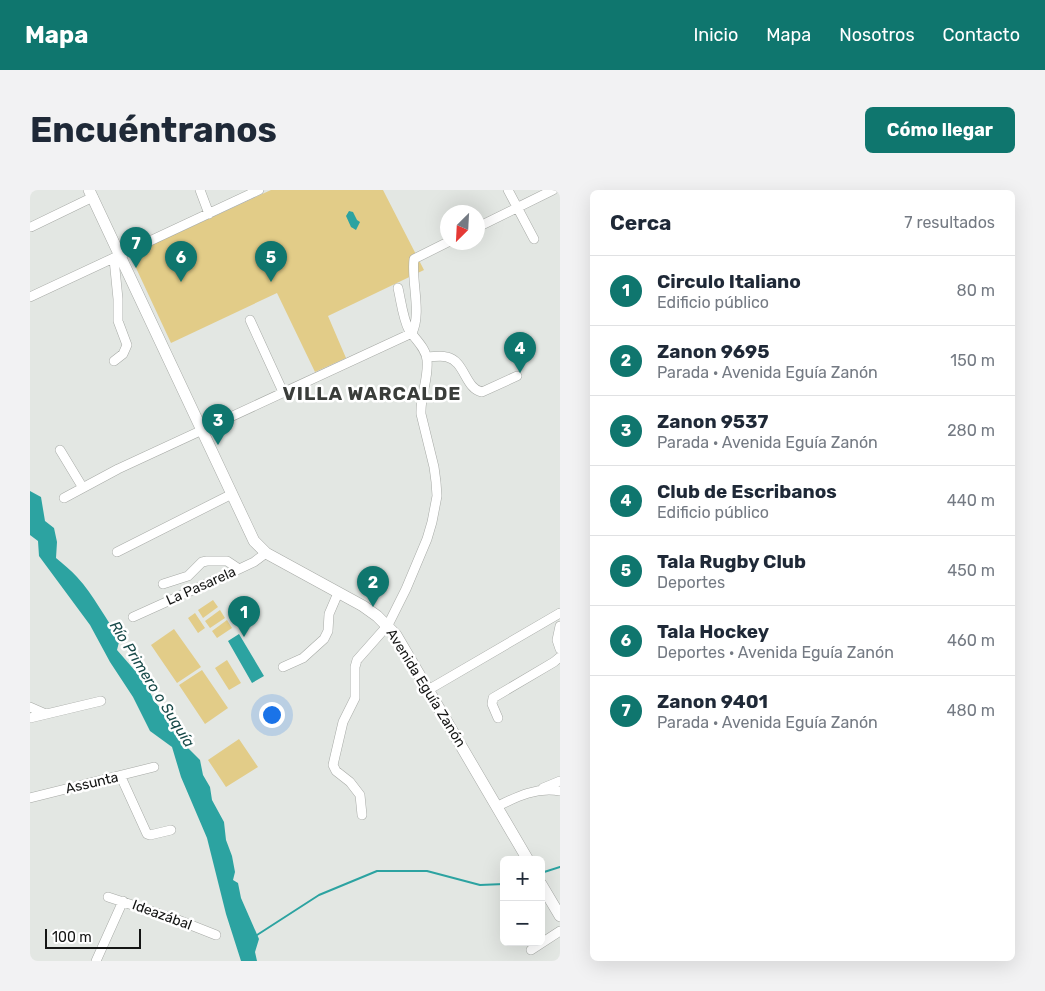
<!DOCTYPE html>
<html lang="es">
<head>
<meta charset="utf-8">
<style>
	body { margin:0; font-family:Rubik,sans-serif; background:#f2f2f3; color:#1f2937 }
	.controls { position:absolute; right:15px; bottom:15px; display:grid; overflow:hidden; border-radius:8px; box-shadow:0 5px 20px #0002 }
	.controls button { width:45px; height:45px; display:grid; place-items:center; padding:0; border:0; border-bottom:1px solid #e0e1e3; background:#fff; color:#1f2937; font:25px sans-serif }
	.compass { position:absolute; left:410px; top:15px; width:45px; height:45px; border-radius:50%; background:#fff; box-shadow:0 5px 20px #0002; rotate:204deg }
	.scale { position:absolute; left:15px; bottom:12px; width:96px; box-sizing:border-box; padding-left:5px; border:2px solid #141514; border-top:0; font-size:14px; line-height:18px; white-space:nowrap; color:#141514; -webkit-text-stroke:4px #fff; paint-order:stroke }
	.you { position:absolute; left:241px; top:524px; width:18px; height:18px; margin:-12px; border:4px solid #fff; border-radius:50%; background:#1a73e8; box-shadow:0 0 0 8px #1a73e833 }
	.badge { display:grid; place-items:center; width:32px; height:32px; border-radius:50%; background:#0f766e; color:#fff; font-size:16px; font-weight:700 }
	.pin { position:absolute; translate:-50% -41px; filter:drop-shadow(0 1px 2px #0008) }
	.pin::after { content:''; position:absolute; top:26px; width:18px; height:15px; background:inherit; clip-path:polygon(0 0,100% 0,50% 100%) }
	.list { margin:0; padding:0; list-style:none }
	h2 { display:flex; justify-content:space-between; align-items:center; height:65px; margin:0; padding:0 20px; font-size:21px }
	h2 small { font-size:16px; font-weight:400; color:#747a83 }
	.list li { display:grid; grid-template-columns:32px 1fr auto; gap:15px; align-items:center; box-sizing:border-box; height:70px; padding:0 20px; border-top:1px solid #e0e1e3 }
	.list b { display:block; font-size:19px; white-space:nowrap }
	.list p { margin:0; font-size:16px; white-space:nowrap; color:#747a83 }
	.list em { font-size:16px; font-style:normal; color:#747a83 }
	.map { position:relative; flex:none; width:530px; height:771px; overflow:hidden; border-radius:8px }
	header { display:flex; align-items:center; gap:30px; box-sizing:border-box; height:70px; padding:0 25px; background:#0f766e; color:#fff }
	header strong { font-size:24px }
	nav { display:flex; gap:28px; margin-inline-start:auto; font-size:18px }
	.intro { display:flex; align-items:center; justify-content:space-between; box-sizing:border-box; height:120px; padding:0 30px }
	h1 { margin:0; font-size:35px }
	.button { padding:12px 22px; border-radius:8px; background:#0f766e; color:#fff; font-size:18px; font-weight:700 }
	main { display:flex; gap:30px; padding:0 30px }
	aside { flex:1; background:#fff; border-radius:8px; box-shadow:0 5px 20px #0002 }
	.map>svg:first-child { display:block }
	.green { fill:#e2cc88 }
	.water { fill:#2ca3a1 }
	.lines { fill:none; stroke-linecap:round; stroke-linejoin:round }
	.stream { stroke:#2ca3a1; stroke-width:2 }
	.minor-casing { stroke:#a7aaa6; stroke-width:10 }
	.major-casing { stroke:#a7aaa6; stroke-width:12 }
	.minor { stroke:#fff; stroke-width:9 }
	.major { stroke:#fff; stroke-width:11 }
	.labels { text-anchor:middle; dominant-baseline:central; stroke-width:5; stroke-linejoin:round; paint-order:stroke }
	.street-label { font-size:14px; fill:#141514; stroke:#fff }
	.water-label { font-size:15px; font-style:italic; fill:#184a49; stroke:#fff }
	.district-label { font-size:19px; font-weight:bold; letter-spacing:1px; fill:#3a3d3a; stroke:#fff }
</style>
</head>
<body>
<header>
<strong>Mapa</strong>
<nav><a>Inicio</a><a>Mapa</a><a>Nosotros</a><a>Contacto</a></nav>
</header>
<div class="intro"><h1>Encuéntranos</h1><a class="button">Cómo llegar</a></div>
<main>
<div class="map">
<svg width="530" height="771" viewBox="0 0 530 771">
	<rect width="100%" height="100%" fill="#e3e7e3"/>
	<path class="green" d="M241,0H353L394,80L298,126L316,168L285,182L247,103L141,153L100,65Z
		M183,410L188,417L173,428L168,420Z
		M190,420L195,428L180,438L175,431Z
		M165,423L175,438L168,443L158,428Z
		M197,430L202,438L187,448L182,441Z
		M144,439L171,477L147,493L121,455Z
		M197,470L211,493L199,500L185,478Z
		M172,480L198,518L175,534L149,495Z
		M209,549L228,577L196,597L178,570Z"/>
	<path class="water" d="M319,21L323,22L327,30L330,32L326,40L321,37L316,26Z
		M0,301L11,307L15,331L24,338L27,352L26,368C33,374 41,380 47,387C64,405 75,429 90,448L87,460L114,491L125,512L139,528L152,552L170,570L173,585L180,597L182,610L194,632L196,650L202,666L205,682L203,690L208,693L211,708L229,749L225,762L227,771H211L196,724L177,648L151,587L142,557L120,541L103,507L80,472L60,435L9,366L8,351L0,345Z
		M209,444L234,486L222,493L198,451Z"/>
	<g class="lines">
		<path class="stream" d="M511,683L530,677
			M227,745L289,705L347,681H397L450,695L474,694"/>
		<g class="minor-casing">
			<path id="minor" d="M170,0L179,24
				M478,0L504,49
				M1,37L63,7
				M448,37L523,0
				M84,69L88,109V131L97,155L93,164L84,171
				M0,107L229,0
				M220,130L253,202
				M397,167C404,167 410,165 417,167C435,171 435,199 452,202L487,186
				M30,260L53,298
				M34,308L88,279L382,143C392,123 381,91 384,69L418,52
				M87,362L202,304
				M133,394L158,386L172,372L177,371H197L209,379
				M103,427L207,380L224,372L236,363
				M530,436L527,450L530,459
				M253,477L273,468L294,449L298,441L299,424L308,403
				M398,500L530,423
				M0,517L16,524
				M0,528L71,511
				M468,528L462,514L463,508L524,472L530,467
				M91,587L117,644L120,645L141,640
				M513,598L530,591
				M0,608L124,577
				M468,616C488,606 507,597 530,601
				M332,625L330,605L320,592L306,581L303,575L313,532L325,508V477L327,470L358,435L376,399L397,349L402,332L407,306L406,292L404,277L391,224C390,206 399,188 397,170C396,158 385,149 379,140C373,129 371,111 368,98
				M78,707L148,730L186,745
				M501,760L530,741
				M66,771L93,711"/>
		</g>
		<g class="major-casing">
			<path id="major" d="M59,0L224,351L236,363L333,416L347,426L366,445L498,670
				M511,694L530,726"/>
		</g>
		<use href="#minor" class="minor"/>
		<use href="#major" class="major"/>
	</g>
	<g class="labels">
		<g class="street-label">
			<text transform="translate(171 396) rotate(-24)">La Pasarela</text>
			<text transform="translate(396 498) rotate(58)">Avenida Eguía Zanón</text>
			<text transform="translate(62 593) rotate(-13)">Assunta</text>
			<text transform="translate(132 725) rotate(20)">Ideazábal</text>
		</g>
		<g class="water-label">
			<text transform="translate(122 494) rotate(58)">Río Primero o Suquía</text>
		</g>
		<g class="district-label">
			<text x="342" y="203">VILLA WARCALDE</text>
		</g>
	</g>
</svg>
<div class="controls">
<button>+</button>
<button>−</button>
</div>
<svg class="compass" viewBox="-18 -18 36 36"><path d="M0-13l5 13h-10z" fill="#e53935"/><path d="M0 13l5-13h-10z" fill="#747a83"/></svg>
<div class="scale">100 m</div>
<div class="you"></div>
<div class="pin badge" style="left:214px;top:447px">1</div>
<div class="pin badge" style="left:343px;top:417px">2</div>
<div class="pin badge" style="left:188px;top:255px">3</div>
<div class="pin badge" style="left:490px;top:183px">4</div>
<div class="pin badge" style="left:241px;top:92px">5</div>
<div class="pin badge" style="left:151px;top:92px">6</div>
<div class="pin badge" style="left:106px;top:78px">7</div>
</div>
<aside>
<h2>Cerca<small>7 resultados</small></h2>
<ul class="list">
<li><span class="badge">1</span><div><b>Circulo Italiano</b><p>Edificio público</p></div><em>80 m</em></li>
<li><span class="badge">2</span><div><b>Zanon 9695</b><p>Parada · Avenida Eguía Zanón</p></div><em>150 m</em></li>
<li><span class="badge">3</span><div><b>Zanon 9537</b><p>Parada · Avenida Eguía Zanón</p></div><em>280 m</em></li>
<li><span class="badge">4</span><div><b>Club de Escribanos</b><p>Edificio público</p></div><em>440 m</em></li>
<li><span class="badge">5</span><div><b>Tala Rugby Club</b><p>Deportes</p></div><em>450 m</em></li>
<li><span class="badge">6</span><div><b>Tala Hockey</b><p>Deportes · Avenida Eguía Zanón</p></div><em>460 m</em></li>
<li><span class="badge">7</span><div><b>Zanon 9401</b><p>Parada · Avenida Eguía Zanón</p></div><em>480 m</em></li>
</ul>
</aside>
</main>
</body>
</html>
